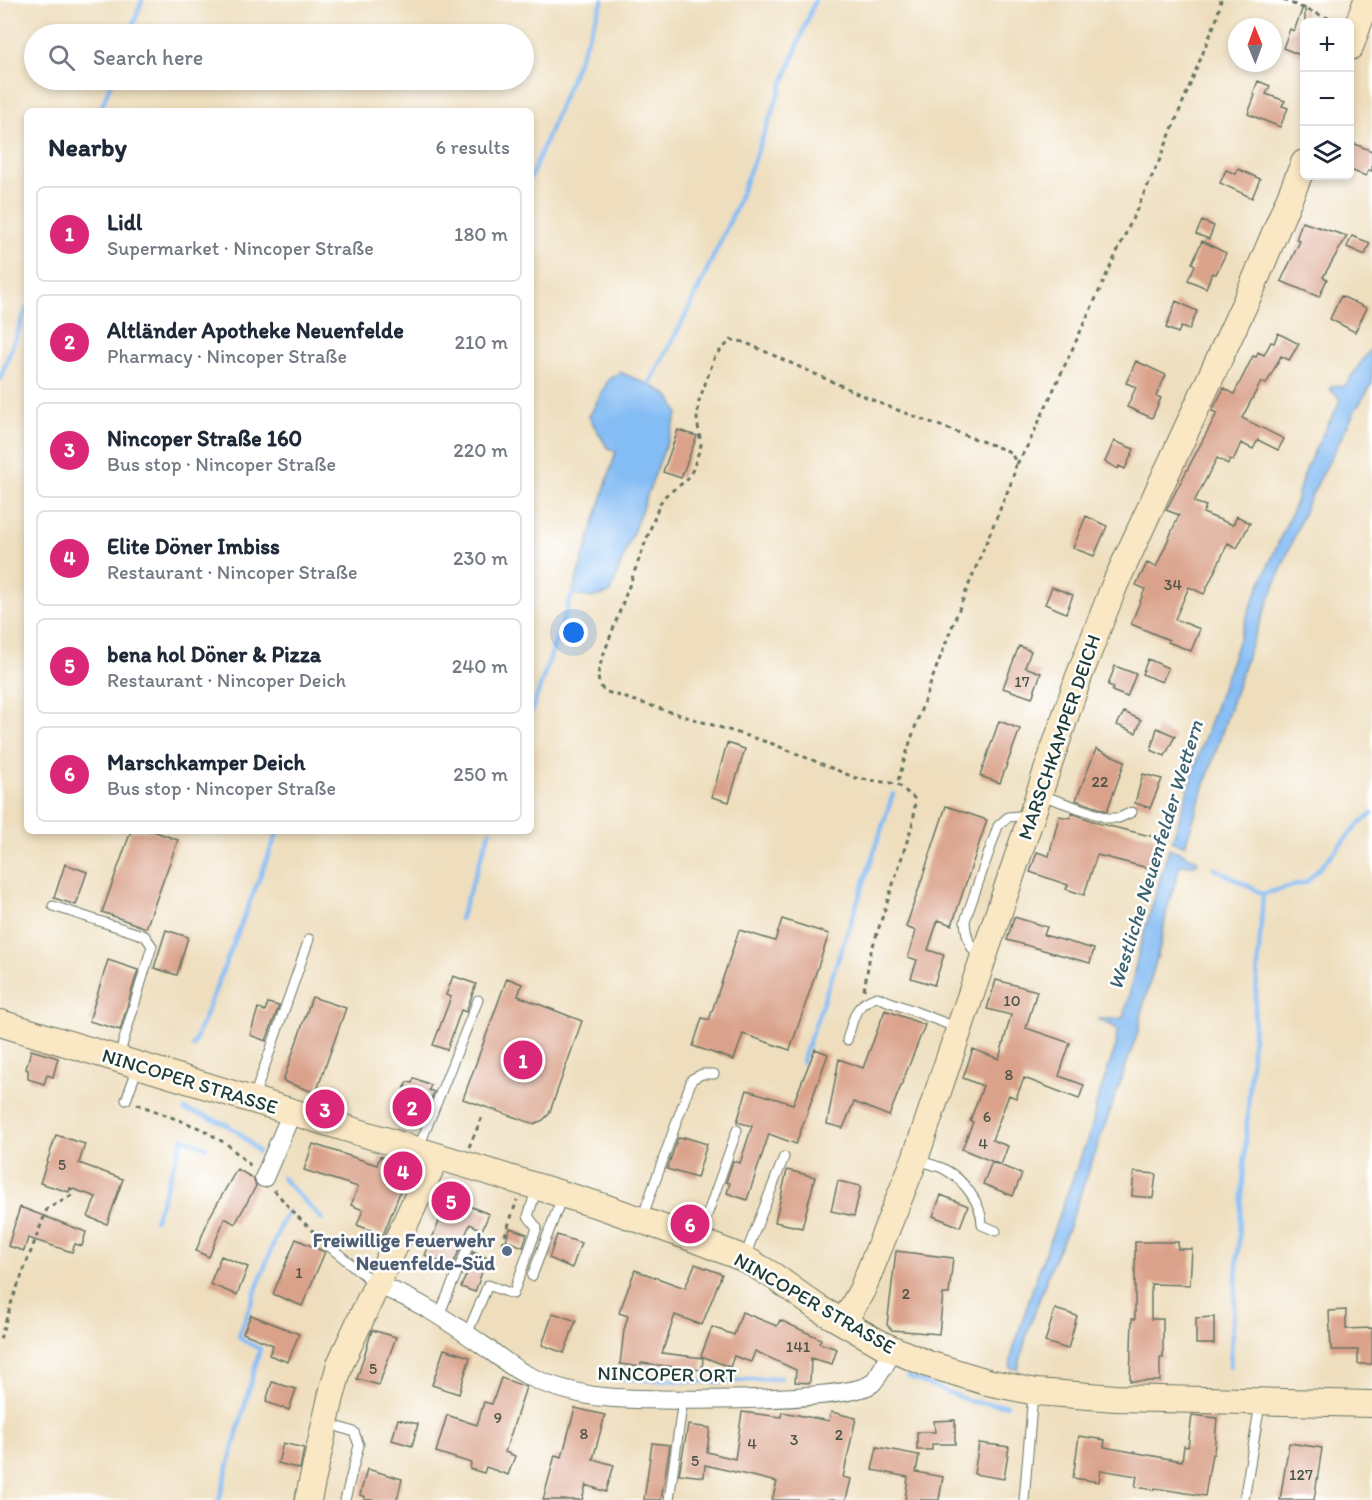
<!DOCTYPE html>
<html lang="en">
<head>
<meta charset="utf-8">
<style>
	body { margin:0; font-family:Itim,sans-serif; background:#f2f2f3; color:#1f2937 }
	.controls { position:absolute; right:18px; top:18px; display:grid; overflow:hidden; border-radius:9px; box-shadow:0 3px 9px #0003 }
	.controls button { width:54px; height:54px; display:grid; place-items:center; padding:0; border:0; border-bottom:2px solid #e0e1e3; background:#fff; color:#1f2937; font:30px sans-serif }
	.compass { position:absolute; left:1228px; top:18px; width:54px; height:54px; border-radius:50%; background:#fff; box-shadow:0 3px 9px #0003; rotate:359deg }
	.you { position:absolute; left:574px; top:633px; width:21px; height:21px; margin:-15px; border:4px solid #fff; border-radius:50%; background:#1a73e8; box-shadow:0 0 0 9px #1a73e833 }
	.badge { display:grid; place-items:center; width:39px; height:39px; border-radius:50%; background:#db2777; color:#fff; font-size:20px; font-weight:700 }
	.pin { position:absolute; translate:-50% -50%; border:3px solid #fff; box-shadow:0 2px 6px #0006 }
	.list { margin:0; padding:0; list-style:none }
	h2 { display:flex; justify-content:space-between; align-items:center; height:78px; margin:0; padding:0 24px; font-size:26px }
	h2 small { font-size:20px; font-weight:400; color:#747a83 }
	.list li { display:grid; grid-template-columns:39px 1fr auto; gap:18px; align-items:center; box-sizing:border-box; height:96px; margin:0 12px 12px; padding:0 12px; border:2px solid #e0e1e3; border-radius:9px }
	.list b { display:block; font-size:22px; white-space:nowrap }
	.list p { margin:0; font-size:20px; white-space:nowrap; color:#747a83 }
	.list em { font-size:20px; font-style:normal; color:#747a83 }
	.icon { flex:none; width:33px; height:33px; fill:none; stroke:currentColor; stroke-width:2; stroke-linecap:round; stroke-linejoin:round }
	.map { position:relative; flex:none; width:1372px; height:1500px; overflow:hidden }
	.search { position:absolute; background:#fff; box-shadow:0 3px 9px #0003; left:24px; top:24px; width:510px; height:66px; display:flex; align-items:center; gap:15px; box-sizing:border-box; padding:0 21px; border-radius:33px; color:#747a83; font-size:22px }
	.panel { position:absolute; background:#fff; box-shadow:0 3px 9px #0003; left:24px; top:108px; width:510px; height:726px; border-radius:9px }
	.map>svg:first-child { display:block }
	.water { fill:#84bcf4; stroke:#527c94; stroke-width:1.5 }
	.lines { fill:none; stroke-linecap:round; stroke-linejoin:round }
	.stream { stroke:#84bcf4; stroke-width:4.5 }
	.building { fill:#daa28a }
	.service-casing { stroke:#677564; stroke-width:11 }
	.minor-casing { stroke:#677564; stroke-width:20 }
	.secondary-casing { stroke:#677564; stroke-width:28 }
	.path { stroke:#677564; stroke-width:3; stroke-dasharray:4.5 4.5; stroke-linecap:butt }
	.service { stroke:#fff; stroke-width:9 }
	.minor { stroke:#fff; stroke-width:18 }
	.secondary { stroke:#fae7c3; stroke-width:26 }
	.service-dot { fill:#5c6f8a; stroke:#fff; stroke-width:2 }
	.labels { text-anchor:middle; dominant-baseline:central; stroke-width:5; stroke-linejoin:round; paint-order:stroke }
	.number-label { font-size:16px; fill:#4e564a }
	.street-label { font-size:20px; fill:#1f3d34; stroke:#fff }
	.service-label { font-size:20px; font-weight:bold; fill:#4e5e75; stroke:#fff; text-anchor:end }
	.water-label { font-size:21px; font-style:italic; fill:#3d636e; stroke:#fff }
</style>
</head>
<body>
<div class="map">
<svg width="1372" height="1500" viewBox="0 0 1372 1500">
	<rect width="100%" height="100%" fill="#fff"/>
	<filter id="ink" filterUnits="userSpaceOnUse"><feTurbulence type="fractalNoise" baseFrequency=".0167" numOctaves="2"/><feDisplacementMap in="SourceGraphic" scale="12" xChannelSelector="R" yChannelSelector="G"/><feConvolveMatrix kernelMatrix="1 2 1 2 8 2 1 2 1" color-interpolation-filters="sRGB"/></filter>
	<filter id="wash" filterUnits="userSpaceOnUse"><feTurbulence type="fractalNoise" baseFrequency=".008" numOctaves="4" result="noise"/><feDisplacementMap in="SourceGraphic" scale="24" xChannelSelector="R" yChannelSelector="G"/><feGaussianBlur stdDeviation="1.35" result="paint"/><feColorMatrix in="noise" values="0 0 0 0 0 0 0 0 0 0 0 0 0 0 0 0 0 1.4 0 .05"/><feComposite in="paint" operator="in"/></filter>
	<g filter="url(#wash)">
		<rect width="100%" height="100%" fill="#eedebd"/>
		<path class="water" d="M1372,347V384L1356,409L1307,504L1249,650L1185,845L1172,842L1200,751L1250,608L1296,502C1303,468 1322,436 1338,406L1340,399L1330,389L1332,385L1344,387Z
			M620,372L658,389L670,397L678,413L610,593L592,598L572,594L616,452L607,447L589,417L609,379Z
			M1169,849L1183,853L1184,855L1196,859L1198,862L1195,865H1180L1167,910L1160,947L1143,1006L1139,1029L1068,1229L1052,1264L1027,1333L1018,1369L1010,1368L1012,1354L1037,1275L1092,1127L1097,1101L1116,1046L1117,1030L1113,1026L1097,1019H1117L1124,1017L1140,947Z"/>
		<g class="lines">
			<path class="stream" d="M130,34L142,0
				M100,111L112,80
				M531,177L603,0
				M0,379L27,307
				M649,385L688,311L734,212L815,0
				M531,713L572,594
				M1214,868L1263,894L1230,1366
				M1263,894L1307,882L1359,824L1372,814
				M460,919L490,831
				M193,1046L278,831
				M802,1062L850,925L893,794
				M185,1110C221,1121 233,1123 258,1152
				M282,1178L323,1220
				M155,1220L183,1138L206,1147
				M907,1376L972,1402L1007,1405
				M604,1378L720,1382L781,1378
				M219,1500L260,1349L241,1339L239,1335L281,1224L288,1212"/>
		</g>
		<g id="blocks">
			<path class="building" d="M1303,7L1305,8V57L1283,48L1290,29L1294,31Z
				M1258,81L1270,86L1266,94L1285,101L1282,106L1288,108L1280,127L1248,114L1255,95L1253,94Z
				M1350,142L1372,151V171L1368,170L1366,176L1350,170Z
				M1238,169L1260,179L1252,198L1220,183L1226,170L1236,174Z
				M1202,221L1214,226L1209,239L1196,234Z
				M1302,222L1347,236L1323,277L1327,279L1319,297L1281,281L1300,241L1296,240Z
				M1352,236L1370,243L1365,255L1347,247Z
				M1202,241L1226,253L1216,274L1212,273L1206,288L1188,280L1195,265L1192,263Z
				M1341,296L1367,308L1355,332L1330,319Z
				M1176,301L1197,311L1189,330L1181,327L1178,333L1166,328Z
				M1278,333L1299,344L1289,360L1281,356L1266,384L1261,382L1242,418L1284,439L1278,450L1258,440L1253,449L1241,443L1233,461L1230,459L1228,464L1217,458L1194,502L1206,506L1203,513L1233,525L1237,516L1250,523L1237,548L1228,543L1204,594L1189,587L1175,619L1200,629L1191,651L1168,642L1169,640L1131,624L1145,589L1136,585L1147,563L1156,567L1179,515L1166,510L1217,413L1212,411L1224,388L1234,394L1253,356L1256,357L1258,352L1264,355L1271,342L1274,343Z
				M1136,361L1166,375L1156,396L1161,398L1152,418L1127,407L1136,387L1126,383Z
				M678,430L697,436L681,478L663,472Z
				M1114,441L1134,449L1125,469L1119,466L1118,469L1105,462Z
				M1086,516L1107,526L1094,556L1073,548Z
				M1052,587L1073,595L1066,613L1045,604Z
				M1019,646L1031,651L1025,667L1041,673L1032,698L1003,688Z
				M1148,659L1168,668L1162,682L1142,674Z
				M1115,666L1136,674L1127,697L1112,691L1114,687L1108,685Z
				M1124,712L1141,720L1136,733L1117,725Z
				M999,721L1020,729L1000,783L980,776Z
				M1157,728L1175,736L1165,756L1151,750Z
				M727,743L745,749L729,802L712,797Z
				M1096,749L1125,761L1107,811L1076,800Z
				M1143,774L1162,779L1150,808L1135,803Z
				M946,806L987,820L952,925L938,920L928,950L944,955L934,985L911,978L917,960L908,957L916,931L906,927Z
				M1072,813L1101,824L1163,839L1156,870L1097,855L1084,895L1066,889L1068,885L1030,872L1037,852L1049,856L1059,816L1070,818Z
				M131,831H153L178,840L146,928L102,912Z
				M65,864L87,872L76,905L54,898Z
				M1014,917L1047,927L1044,935L1094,949L1090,963L1007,940Z
				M782,919L829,934L790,1050L743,1034L734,1060L693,1046L702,1018L709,1020L739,930L775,941Z
				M166,930L188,937L177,975L154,968Z
				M108,960L138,970L120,1030L89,1021Z
				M453,976L476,984L466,1012L461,1010L447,1050L433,1045L451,997L446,995Z
				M507,978L522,984L518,996L582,1021L549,1114L543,1120L534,1124L463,1099Z
				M996,980L1037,991L1026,1028L1070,1043L1059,1076L1084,1085L1079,1099L1024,1078L1016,1098L1009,1095L992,1140L1008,1146L1001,1165L962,1149L973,1122L970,1121L983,1086L963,1078L973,1049L999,1059L1011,1015L987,1009Z
				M312,997L346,1008L316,1093L283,1081Z
				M268,1003L279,1006L266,1041L250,1035L258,1008L265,1011Z
				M885,1010L925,1025L889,1116L854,1102L843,1128L827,1124L839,1059L863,1068Z
				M815,1049L828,1054L796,1144L769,1134L747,1200L727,1193L730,1183L726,1182L733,1161L740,1163L752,1126L737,1122L747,1090L793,1104Z
				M31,1050L58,1058L53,1077L47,1075L44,1084L28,1079V1070L26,1069Z
				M414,1078L431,1085L429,1090L434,1092L420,1126L394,1116L407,1082L412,1083Z
				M56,1135L85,1144L79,1163L123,1179L107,1224L88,1217L96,1197L70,1188L69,1192L40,1183Z
				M684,1137L707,1144L697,1178L667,1169L678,1138L684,1139Z
				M313,1144L377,1165L380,1156L410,1167L383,1235L357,1225L363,1210L351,1205L358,1187L304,1170Z
				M992,1162L1022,1174L1013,1196L983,1184Z
				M237,1169L253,1178L256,1186L235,1224L225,1218L209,1257L196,1251L209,1218Z
				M787,1170L815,1177L802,1228L775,1222Z
				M1134,1172L1156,1174L1153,1198L1132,1196Z
				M838,1181L861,1186L854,1216L831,1211Z
				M941,1195L968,1206L960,1227L933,1216Z
				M449,1198L489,1214L482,1230L470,1224L452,1267L425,1255Z
				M20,1207L86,1232L82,1246L75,1244L72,1252L28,1238L24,1251L8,1246Z
				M510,1228L527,1234L523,1247L506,1240Z
				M557,1235L581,1243L572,1268L549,1258Z
				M296,1239L325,1252L302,1306L273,1294Z
				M1135,1242H1178V1249H1192L1190,1285L1151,1284V1319H1163V1358H1160V1381H1130L1132,1319H1135Z
				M896,1251L953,1258L949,1294H943L939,1334L892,1330L887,1325Z
				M473,1252L487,1258L475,1292L461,1287L467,1273L464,1272Z
				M221,1256L248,1267L237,1295L210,1284Z
				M695,1264L722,1274L702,1325L675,1315L662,1353L703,1358L702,1370L641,1363V1367L620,1364L624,1330L628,1316L619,1313L635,1270L685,1288Z
				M1055,1309L1077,1316L1068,1349L1045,1342Z
				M1346,1310V1329L1372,1328V1364H1358V1350H1331L1329,1311Z
				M742,1312L777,1326L780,1320L821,1339L819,1343L837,1349L832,1364L811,1358L810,1383L795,1382L796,1370L755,1351L751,1362L734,1356L730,1367L701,1356L712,1327L734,1335Z
				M553,1313L576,1321L564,1353L542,1345Z
				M251,1315L299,1334L288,1362L269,1355L273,1345L243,1333Z
				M1214,1317V1344H1196V1318Z
				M372,1330L396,1337L379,1385L357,1379Z
				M444,1349L470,1357L459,1394L432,1385Z
				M501,1378L526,1387L505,1452L515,1456L508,1475L486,1467L484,1473L470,1469L471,1463L436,1452L447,1415L477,1425L484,1402L492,1404Z
				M272,1382L296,1389L289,1410L266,1402Z
				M575,1408L605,1415L593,1459L614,1465L606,1492L586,1485L582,1500H543L555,1455L562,1457Z
				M742,1412L781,1417L782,1412L829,1421L831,1412L856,1418L843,1477L851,1479L846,1500H772L777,1482L705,1465L704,1477L679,1474L688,1425L710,1428L707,1452L735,1459Z
				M1192,1415L1217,1418L1214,1454H1212L1205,1496L1155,1488L1154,1490L1135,1487L1137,1476L1101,1470L1099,1482L1073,1478L1079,1436L1105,1440L1104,1447L1182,1461L1184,1446L1188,1447Z
				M398,1419L418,1424L412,1446L392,1440Z
				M955,1420V1444H932V1450H917V1432H935L934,1421Z
				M283,1443L304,1448L300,1469L278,1463Z
				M652,1443L670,1445L661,1500H644Z
				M979,1443L1009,1447L1004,1479L974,1474Z
				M1289,1443L1322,1448L1314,1500H1280Z
				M877,1447L919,1455L916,1472L943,1477L939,1500H905L908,1477L872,1470Z
				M367,1469L402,1479L397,1500H364L365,1497L360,1495Z"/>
		</g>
	</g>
	<g filter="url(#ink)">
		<use href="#blocks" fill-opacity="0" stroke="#677564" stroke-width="1.5"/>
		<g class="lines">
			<g class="service-casing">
				<path id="service" d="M1041,795L1107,818H1119L1132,812
					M53,906L145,936L152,946L119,1056
					M979,957C969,948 966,934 965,921L998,826L1008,817L1028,815
					M847,1040C854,1019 853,1004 877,997L958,1028
					M254,1097L309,939
					M126,1100L138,1067
					M418,1149L478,1000
					M917,1160C926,1163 936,1165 944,1169C963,1179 982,1203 982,1225L996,1231
					M642,1218L692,1079L702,1074H714
					M699,1238L737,1130
					M329,1246L375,1284
					M745,1256L784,1157
					M532,1276L562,1197
					M439,1315L467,1249
					M467,1334L488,1285L513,1294L537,1228L528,1216L537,1188
					M327,1423L354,1432L359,1445L345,1500
					M669,1500L683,1399
					M1024,1500L1033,1394
					M1244,1500L1260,1404"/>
			</g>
			<g class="minor-casing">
				<path id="minor" d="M264,1178L292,1112
					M377,1285C420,1300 454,1325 491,1351C502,1359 513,1368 525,1374C545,1385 572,1392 594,1396C634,1402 844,1403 871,1384C878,1379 888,1358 893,1350"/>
			</g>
			<g class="secondary-casing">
				<path id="secondary" d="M1350,47L1367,0
					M0,1023L601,1206L689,1237L745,1259L775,1277L818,1308L883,1345L928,1364L987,1382L1036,1392L1116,1398L1372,1404
					M844,1322L862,1290L915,1159L1078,679L1115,584L1251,290L1304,163
					M308,1500L331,1397L340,1364L436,1157"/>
			</g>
			<path class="path" d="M1283,0L1338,22
				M1017,464L1029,443L1160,159L1217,18L1221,0
				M864,990L870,955L912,826L915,810L914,798L897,784L856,778L773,744L604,691C594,679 599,669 603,656L660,503L666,495L687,480L693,469L701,445L697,419L699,401L715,356L731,340L744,342L884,405L1008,451C1020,462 1015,469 1011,483C970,581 927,683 897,784
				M137,1104L202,1129L228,1145L251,1166
				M469,1147L483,1115
				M274,1190L296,1215L321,1239
				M502,1244L517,1200
				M0,1339L12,1301L47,1209L74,1194"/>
			<use href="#service" class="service"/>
			<use href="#minor" class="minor"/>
			<use href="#secondary" class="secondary"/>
		</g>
	</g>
	<circle class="service-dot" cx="507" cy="1251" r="6"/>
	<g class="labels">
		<g class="number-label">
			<text x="1173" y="584">34</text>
			<text x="1022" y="681">17</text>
			<text x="1100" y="781">22</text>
			<text x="1012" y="1000">10</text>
			<text x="1009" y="1074">8</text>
			<text x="987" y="1116">6</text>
			<text x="983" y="1143">4</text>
			<text x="62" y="1164">5</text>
			<text x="299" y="1272">1</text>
			<text x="906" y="1293">2</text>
			<text x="798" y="1346">141</text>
			<text x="373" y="1368">5</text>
			<text x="498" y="1417">9</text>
			<text x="584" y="1433">8</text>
			<text x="839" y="1434">2</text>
			<text x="794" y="1439">3</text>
			<text x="752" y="1443">4</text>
			<text x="695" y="1460">5</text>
			<text x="1301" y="1474">127</text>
		</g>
		<g class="street-label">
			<text transform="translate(1059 737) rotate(-71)">MARSCHKAMPER DEICH</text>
			<text transform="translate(190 1081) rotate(17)">NINCOPER STRASSE</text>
			<text transform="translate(815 1303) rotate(30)">NINCOPER STRASSE</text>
			<text transform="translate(667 1374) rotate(1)">NINCOPER ORT</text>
		</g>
		<g class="service-label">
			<text x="495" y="1240">Freiwillige Feuerwehr<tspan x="495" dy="23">Neuenfelde-Süd</tspan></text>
		</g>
		<g class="water-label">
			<text transform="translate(1155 855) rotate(-73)">Westliche Neuenfelder Wettern</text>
		</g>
	</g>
</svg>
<div class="controls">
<button>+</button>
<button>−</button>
<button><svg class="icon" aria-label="layers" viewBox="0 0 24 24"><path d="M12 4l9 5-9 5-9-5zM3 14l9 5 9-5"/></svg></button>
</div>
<svg class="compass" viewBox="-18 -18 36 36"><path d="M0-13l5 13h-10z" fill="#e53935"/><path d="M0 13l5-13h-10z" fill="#747a83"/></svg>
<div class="you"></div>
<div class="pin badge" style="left:523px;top:1060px">1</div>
<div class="pin badge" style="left:412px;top:1107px">2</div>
<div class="pin badge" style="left:325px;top:1109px">3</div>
<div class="pin badge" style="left:403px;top:1171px">4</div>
<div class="pin badge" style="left:451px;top:1201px">5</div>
<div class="pin badge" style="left:690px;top:1224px">6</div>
<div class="search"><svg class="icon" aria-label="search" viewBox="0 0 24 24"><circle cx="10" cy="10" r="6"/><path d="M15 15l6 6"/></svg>Search here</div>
<section class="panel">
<h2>Nearby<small>6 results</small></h2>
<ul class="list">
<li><span class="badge">1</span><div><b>Lidl</b><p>Supermarket · Nincoper Straße</p></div><em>180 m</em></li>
<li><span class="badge">2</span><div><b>Altländer Apotheke Neuenfelde</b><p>Pharmacy · Nincoper Straße</p></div><em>210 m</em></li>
<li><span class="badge">3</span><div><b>Nincoper Straße 160</b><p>Bus stop · Nincoper Straße</p></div><em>220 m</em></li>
<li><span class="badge">4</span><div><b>Elite Döner Imbiss</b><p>Restaurant · Nincoper Straße</p></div><em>230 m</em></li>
<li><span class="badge">5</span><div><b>bena hol Döner &amp; Pizza</b><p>Restaurant · Nincoper Deich</p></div><em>240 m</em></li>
<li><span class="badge">6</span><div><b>Marschkamper Deich</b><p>Bus stop · Nincoper Straße</p></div><em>250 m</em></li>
</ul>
</section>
</div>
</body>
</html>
